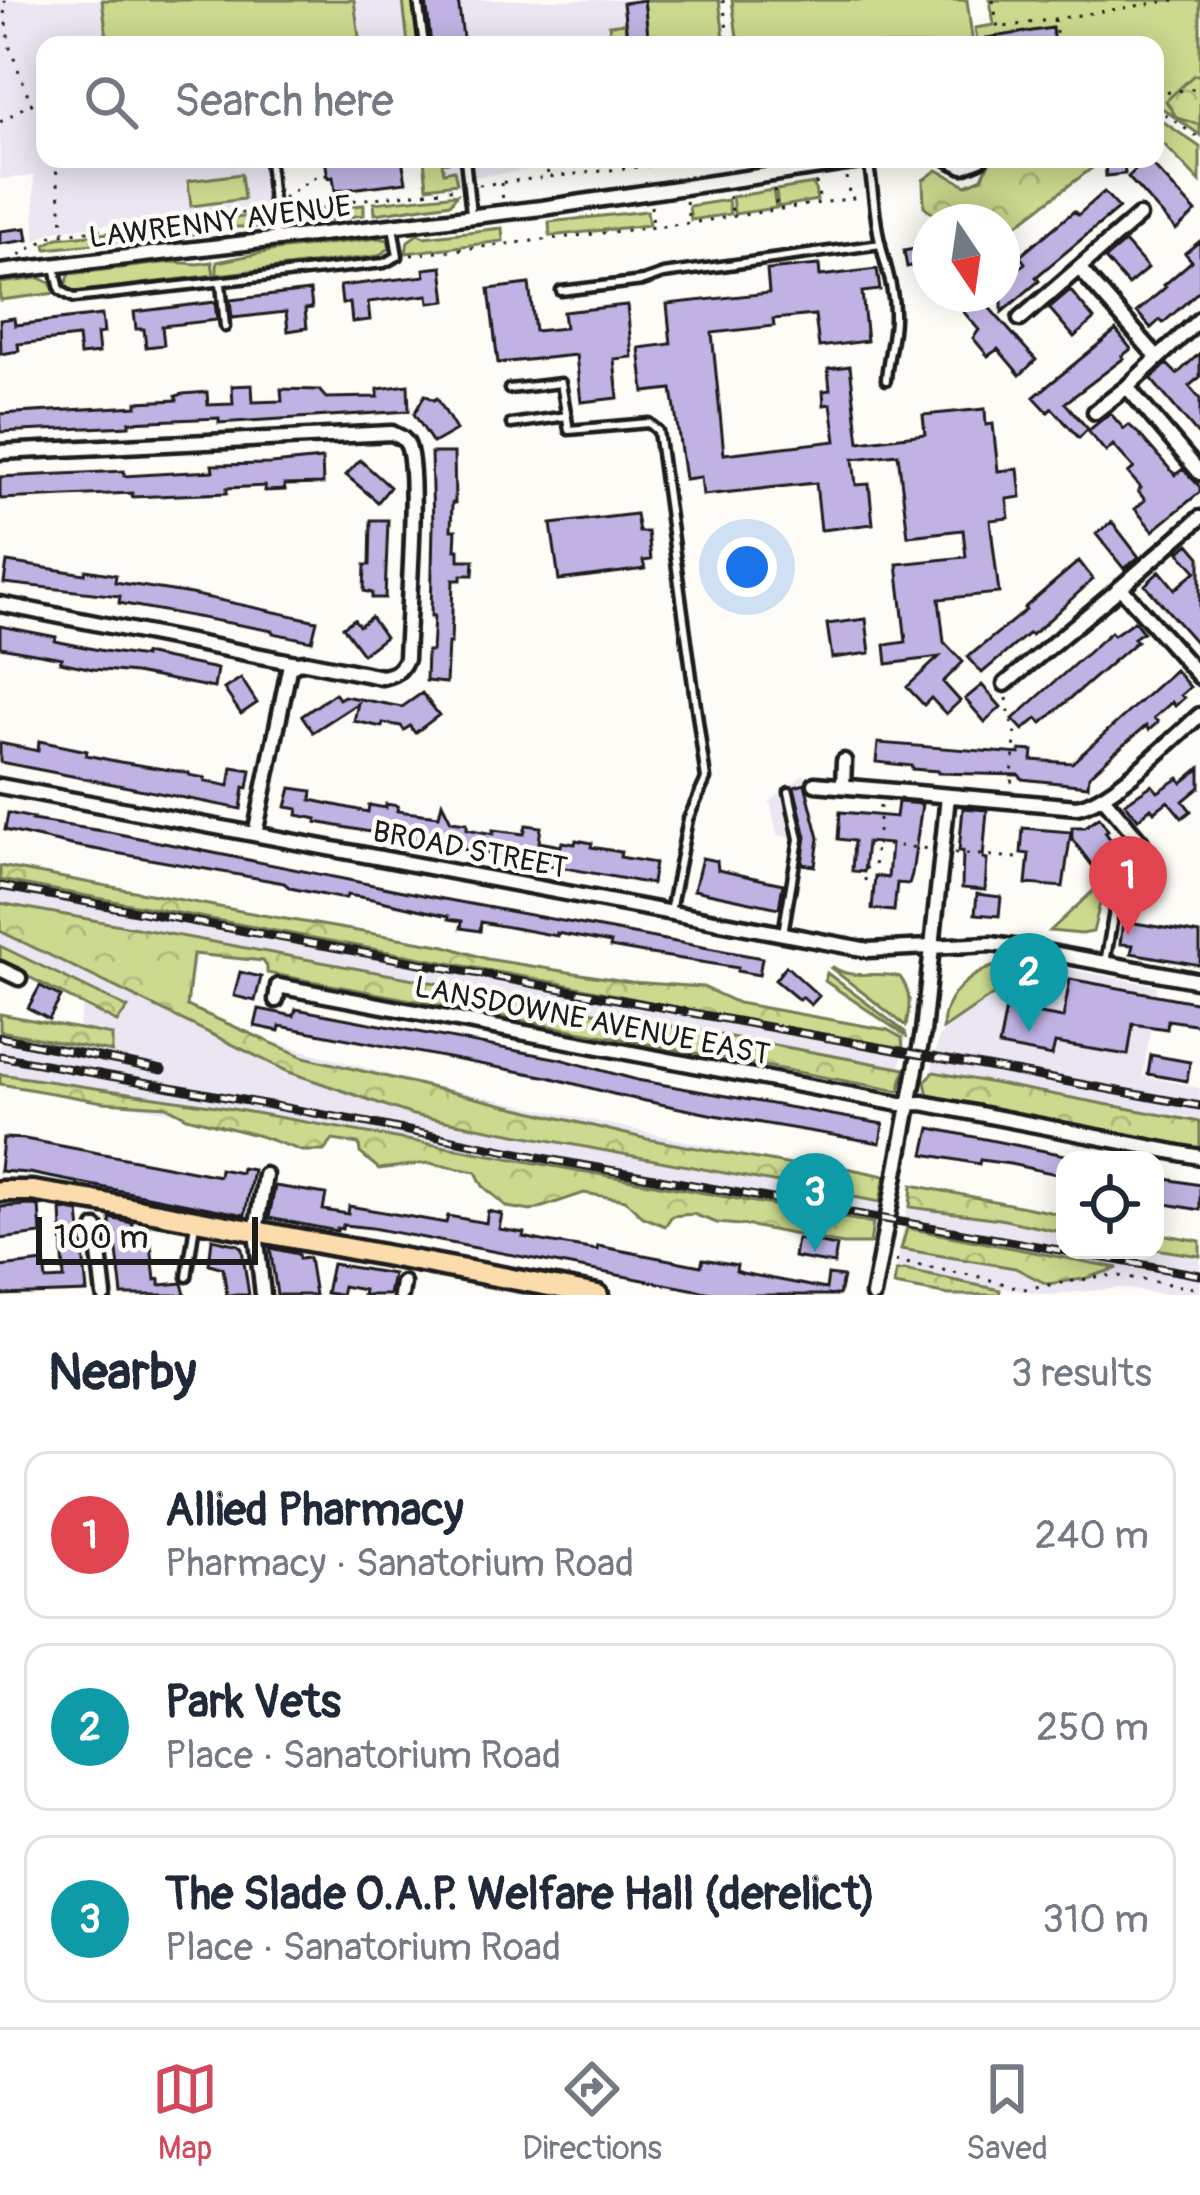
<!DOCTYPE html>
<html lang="en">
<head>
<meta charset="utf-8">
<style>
	body { margin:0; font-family:Pangolin,sans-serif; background:#f6f6f7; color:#1f2937 }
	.controls { position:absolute; right:36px; bottom:36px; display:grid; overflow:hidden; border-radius:24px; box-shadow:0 6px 30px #0003 }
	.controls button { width:108px; height:108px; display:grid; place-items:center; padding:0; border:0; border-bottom:3px solid #e0e1e3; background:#fff; color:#1f2937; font:60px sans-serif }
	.compass { position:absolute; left:912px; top:204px; width:108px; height:108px; border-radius:50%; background:#fff; box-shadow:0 6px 30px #0003; rotate:167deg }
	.scale { position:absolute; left:36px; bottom:30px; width:222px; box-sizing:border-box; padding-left:12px; border:6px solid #1c1c1c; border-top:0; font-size:33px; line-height:42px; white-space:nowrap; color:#1c1c1c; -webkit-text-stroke:9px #fdfcf7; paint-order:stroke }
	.you { position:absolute; left:747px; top:567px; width:42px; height:42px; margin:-30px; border:9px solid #fff; border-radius:50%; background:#1a73e8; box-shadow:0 0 0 18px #1a73e833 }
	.badge { display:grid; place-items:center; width:78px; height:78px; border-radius:50%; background:#d1495b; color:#fff; font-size:39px; font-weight:700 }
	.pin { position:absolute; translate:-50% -99px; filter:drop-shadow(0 3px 6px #0008) }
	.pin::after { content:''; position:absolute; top:63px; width:42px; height:36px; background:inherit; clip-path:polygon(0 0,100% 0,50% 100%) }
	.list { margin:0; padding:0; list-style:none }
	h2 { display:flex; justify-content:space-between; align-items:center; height:156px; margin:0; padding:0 48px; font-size:51px }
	h2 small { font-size:39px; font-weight:400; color:#747a83 }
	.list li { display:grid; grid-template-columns:78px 1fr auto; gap:36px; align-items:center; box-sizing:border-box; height:168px; margin:0 24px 24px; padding:0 24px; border:3px solid #e0e1e3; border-radius:24px }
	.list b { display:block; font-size:45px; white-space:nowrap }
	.list p { margin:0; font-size:39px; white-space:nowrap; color:#747a83 }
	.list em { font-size:39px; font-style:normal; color:#747a83 }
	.icon { flex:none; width:66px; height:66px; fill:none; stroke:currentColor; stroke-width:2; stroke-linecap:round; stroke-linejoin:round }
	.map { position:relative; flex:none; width:1200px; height:1295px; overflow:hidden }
	.search { position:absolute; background:#fff; box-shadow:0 6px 30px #0003; left:36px; right:36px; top:36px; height:132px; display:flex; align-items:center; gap:30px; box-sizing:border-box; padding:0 42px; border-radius:24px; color:#747a83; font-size:45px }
	.sheet { height:732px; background:#fff }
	nav { display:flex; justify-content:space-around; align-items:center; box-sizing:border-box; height:168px; border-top:3px solid #e0e1e3; background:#fff; font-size:33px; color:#747a83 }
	nav a { display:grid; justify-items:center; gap:6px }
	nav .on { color:#d1495b }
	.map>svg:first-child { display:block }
	.built { fill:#ebe6f1 }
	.grass { fill:#cbda8e; stroke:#747b55; stroke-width:3 }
	.forest { fill:url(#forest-crowns); stroke:#747b55; stroke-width:3 }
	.building { fill:#c0b3e4; stroke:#1c1c1c; stroke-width:3 }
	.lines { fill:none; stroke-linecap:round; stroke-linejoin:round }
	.service-casing { stroke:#1c1c1c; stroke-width:15 }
	.minor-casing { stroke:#1c1c1c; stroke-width:21 }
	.primary-casing { stroke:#1c1c1c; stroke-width:27 }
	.path { stroke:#1c1c1c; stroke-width:3; stroke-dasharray:3 9; stroke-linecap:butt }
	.service { stroke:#fdfcf7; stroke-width:6 }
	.minor { stroke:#fdfcf7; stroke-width:12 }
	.primary { stroke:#fcdcac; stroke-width:18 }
	.rail-casing { stroke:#1c1c1c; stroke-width:9 }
	.rail { stroke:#fdfcf7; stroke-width:4.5; stroke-dasharray:14; stroke-linecap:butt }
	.labels { text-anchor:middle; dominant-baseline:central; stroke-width:9; stroke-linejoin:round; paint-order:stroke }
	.street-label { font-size:30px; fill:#1c1c1c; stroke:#fdfcf7 }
</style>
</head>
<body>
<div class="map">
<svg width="1200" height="1295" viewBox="0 0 1200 1295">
	<defs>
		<pattern id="forest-crowns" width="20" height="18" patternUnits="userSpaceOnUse" patternTransform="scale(3)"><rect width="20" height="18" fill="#cbda8e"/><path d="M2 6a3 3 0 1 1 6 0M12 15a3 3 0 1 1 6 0" fill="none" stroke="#aeba7a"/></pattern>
	</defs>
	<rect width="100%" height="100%" fill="#fdfcf7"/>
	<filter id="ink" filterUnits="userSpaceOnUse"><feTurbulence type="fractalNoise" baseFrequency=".00833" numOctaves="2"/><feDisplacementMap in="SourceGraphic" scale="24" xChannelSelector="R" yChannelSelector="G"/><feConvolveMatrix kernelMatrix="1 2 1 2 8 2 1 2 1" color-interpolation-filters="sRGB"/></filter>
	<g filter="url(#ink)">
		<path class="built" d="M0,0H719L725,45H45V159H260L267,206L54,231L35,241L34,176L0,179Z
			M424,159H624L437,181L427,187Z
			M805,774L820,843L804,841L792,912L783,910L795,839L777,834L770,802Z
			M0,865L906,1036L895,1092L198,948L185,1009L256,1037L408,1080L882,1184L875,1235L256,1125L0,1085V1016L78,1028L84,999L0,957Z
			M1047,965L1157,986L1143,1076L1200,1088V1147L926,1098L939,1037L947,1028L1037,967Z
			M910,1190L1065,1221V1250H1155V1239L1200,1248V1295H1169L1119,1288L1047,1295L896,1272Z"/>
		<path class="grass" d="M102,0H354L360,45H108Z
			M403,0H415L420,45H408Z
			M644,0H719L725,45H612L609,25L625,23L627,37L647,35Z
			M732,0H967L973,45H738Z
			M990,0H1200V135L1159,106L1158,92H1155V45H984L983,41L977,42L975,28L994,25Z
			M1155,116L1200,147V182L1155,135Z
			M424,159H449V162L442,163L444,172L454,170L457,183L427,187Z
			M241,174L244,199L191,206L188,181Z
			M814,184L817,200L778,207L776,190Z
			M773,190L776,208L734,214L732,197Z
			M457,194L451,203L375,214L374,203Z
			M728,200L730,214L691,220L689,206Z
			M364,205V215L282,225L280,212Z
			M647,211L649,225L550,236L549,222Z
			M263,215L264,227H223L180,237L142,241L139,228Z
			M502,228L503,241L406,253L408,241L418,234L424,237Z
			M131,231L132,240L46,249L45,245L58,238Z
			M380,238L388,240L390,248L378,256L217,275V262L276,250Z
			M172,262L197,264L212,262L214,275L76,292L68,288L66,283L70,274Z
			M40,278L50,283L56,293L0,300V283Z
			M1106,879L1093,932L1082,934L1050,931Z
			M1009,962L1021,976L943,1029C943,992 975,969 1009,962Z
			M833,967C852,981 878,970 900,977C912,993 910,1007 906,1026L831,968Z
			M827,973L905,1032L906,1036L825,981Z"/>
		<path class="forest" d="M1194,75H1200V125L1177,118L1166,101Z
			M991,159H1104L1002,236V222H936V217L924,206L923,180L937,170L966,185L982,178Z
			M0,866L262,915L446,946L487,959L631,982L703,987L738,1003L888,1030L902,1038L903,1048L730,1018L557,983L0,880Z
			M0,903L905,1069L899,1091L267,973V967L263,961L193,954L187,1006L304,1057L647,1139L797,1166L817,1162L885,1176L880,1202L413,1115L289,1072L0,931Z
			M0,946L128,1008L117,1022L0,962Z
			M0,1014L112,1035V1052L0,1031Z
			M934,1072L1200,1122V1149L928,1097L925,1081Z
			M0,1074L210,1105L873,1223L870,1244H843L751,1226L717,1223L693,1214L672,1216L665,1226L643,1217L625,1200L584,1193L531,1211L507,1207L483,1186L476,1172L428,1163L379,1169L360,1153L359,1144L333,1140L324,1151H302L260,1136L187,1117L166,1106L103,1102L0,1084Z
			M912,1185L1065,1215V1233L1000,1219L910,1207Z
			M907,1228L1118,1268L1083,1279L1047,1284L1015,1268L901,1249Z
			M1155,1233L1200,1241V1256L1155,1249Z
			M904,1270L1000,1290L999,1295H949L894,1285L896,1271Z"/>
		<path class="building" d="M426,0H458L464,45H431Z
			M644,0L648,35L627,37L623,3Z
			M1052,28L1054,45H986V38Z
			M325,159H402L406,182L335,191L333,177L328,178Z
			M1147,159L1196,212L1176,230L1128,177Z
			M1124,160L1125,174L1106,176L1105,161Z
			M1104,192L1119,208L1036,277L1039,281L1002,312V284L1025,263L1020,256L1074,211L1078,215Z
			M26,228L28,240L0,244V231Z
			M1200,241V290L1163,323L1160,320L1151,328L1137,312L1166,287L1164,285L1192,261L1185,253Z
			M1125,242L1148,268L1128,285L1105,259Z
			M930,246V262L907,267L904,251Z
			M819,265L820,276L877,269L880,290L862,292L867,341L819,347L815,315L773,319L774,326L712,333L724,454L836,441L831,404L824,405L823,391L830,390L828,369L850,366L859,442L925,434L923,415L985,409L986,425L993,424L998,471L1018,469L1021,497L1007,499L1009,518L990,520L999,593L939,599L944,642L963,662L943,682L960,701L946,714L931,698L924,705L907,687L939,657L887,664L885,645L906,642L897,564L966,557L963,530L908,536L898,454L853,459L856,485L869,484L873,524L821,530L816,483L703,495L701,477L685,479L672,389L644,392L639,348L671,344L667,304L769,293L767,270Z
			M442,267L446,301L429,303L428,295L368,302L370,320L352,322L350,303L342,304L340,286L425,276L424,269Z
			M529,284L535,331L565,328L563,312L627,305L632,357L614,359L618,398L581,402L576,355L498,363L489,289Z
			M1070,290L1094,319L1074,337L1049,308Z
			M310,291L312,308L305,309L307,328L288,331L286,312L232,318L230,300Z
			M969,294H977L1036,360L1020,375L998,349L988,356L973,338L979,330L957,304Z
			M215,302L217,320L162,326L164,345L146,347L144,329H136L134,312Z
			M102,315L104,333L97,334L99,353L80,355L78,337L18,344L19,351L1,354L0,320L14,318L15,325Z
			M1116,330L1131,349L1122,356L1124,358L1065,403L1088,429L1079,438L1052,408L1048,412L1034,397Z
			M1200,353V377L1189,386L1200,399V437L1151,379L1167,364L1177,374Z
			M252,385L253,402L282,401L281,389L319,390L326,398L378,397V389L408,385L409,411L219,423V418L129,422V426L0,432V414L137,406V402L177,400L176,396L183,394L207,392L208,405L233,404L232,386Z
			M425,395L434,400L437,398L456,430L433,443L414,414Z
			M1110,413L1124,429L1129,425L1139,434L1175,475L1183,469L1200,487V492L1153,531L1135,509L1145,500L1138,491L1141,488L1128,473L1134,468L1113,445L1106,452L1088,431Z
			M431,453H454L455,503H452L451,530H456L455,550H459V560H474L473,575H461V580H453L451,643H448L446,683L426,681L427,651H432L434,616H431L433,525Z
			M322,459L323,484L284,485L285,490L265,491V486L227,488V493L132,497V493L1,499L0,496V477L124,471V476L174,473L213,471L212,465L272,464Z
			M360,460L390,487L378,502L346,475Z
			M636,514L639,532H648L651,560L643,561L645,569L559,580L551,524Z
			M371,520H388L385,598H372V593L364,591L365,565H370Z
			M1112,522L1139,557L1124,569L1096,534Z
			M1189,544L1200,557V647L1145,585L1160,571L1175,589L1196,571L1179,552Z
			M1079,561L1093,579L1040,628L1031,635L1029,633L982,673L968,657L1026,610L1024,608Z
			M7,562L85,574L86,570L116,575L115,582L191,594L317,621L312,641L273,633V631L119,603L120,596L4,583Z
			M371,617L385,637L363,654L343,627L354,619L359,626Z
			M866,619L870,653L832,658L827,624Z
			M1134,621L1143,632L1134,638L1137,641L1042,723L1037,718L1023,730L1013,719L1111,632L1114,635Z
			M0,626L56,637L55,641L104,651L144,657V654L217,669L214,688L135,673L93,669L60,662L62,658L0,647Z
			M1175,670L1190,687L1181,695L1184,698L1175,706L1172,702L1154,718L1158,722L1149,730L1146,726L1114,753L1089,776L1088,786L1022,779L1019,775L938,773V771L912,769V766L876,762L878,743L1020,754V750L1033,751L1032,760L1072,763Z
			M241,678L257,703L241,714L224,689Z
			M982,685L1001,707L985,722L965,699Z
			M335,693L339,699L344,696L402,707L422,693L439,715L415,733L410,726L404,730L401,726L383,723L382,727L354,721L358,703L313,732L302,716Z
			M39,741L87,751L86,755L120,762L189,773V775L205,778V781L229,786L232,767L251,770L248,788L244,787L241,809L0,762V743L38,751Z
			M1200,768V787L1183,801L1191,811L1182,818L1168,801L1154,812L1151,808L1138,819L1125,803L1152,785L1158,792L1179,778L1182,783Z
			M805,784L819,838L815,866L802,864L806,837L794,787Z
			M291,788L312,791L311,800L368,812L369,805L386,808V804L398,806L397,811L439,816L442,803L451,821L467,823V829L493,834V830L524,834L526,825L541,827L539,842L561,846L562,842L575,844L576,840L592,843L591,847L621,852L620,857L655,863L652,884L316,822L317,819L297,815L298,809L286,807Z
			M898,802L922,804L912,874L909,884L897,883L894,911L872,909L875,876L888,878L891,844L867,842L864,872L852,871L854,841L838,839L840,812L896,817Z
			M963,808L987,810L983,858L987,859L985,890L962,888L963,851H959Z
			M8,813L33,818L32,820L109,832L438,898L762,958L759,975L737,971L738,968L644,953L610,947L611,943L557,933V936L481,922L480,931L461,928L462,921L449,919V916L372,899L347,895L346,898H339L290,888L284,883L71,845L5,830Z
			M1099,817L1108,830L1105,832L1124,858L1100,876L1072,839V827H1085Z
			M1023,828L1071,832L1063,887L1026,884L1029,854L1021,853Z
			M702,858L717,861L718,870L783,884L779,908L694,890Z
			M977,894L1001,897L999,916L975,914Z
			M1123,921L1200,934V965L1131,953L1133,945L1120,944Z
			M786,966L819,996L811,1005L802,997L799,1000L775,980Z
			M240,972L261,977L255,1001L234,996Z
			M1070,979L1200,1003V1025L1168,1020L1167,1029L1133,1024L1128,1055L1055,1043L1052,1056L999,1046L1006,1008L1063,1018Z
			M40,986L61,997L49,1019L28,1008Z
			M259,1009L294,1016L296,1009L560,1059L637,1080L883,1124L880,1143L714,1115L621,1096L548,1077L280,1026L279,1031L255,1026Z
			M1151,1055L1190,1062L1187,1081L1148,1074Z
			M930,1128L1065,1155V1176L1010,1164L980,1160L979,1164L924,1154Z
			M3,1138L25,1139L219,1176L220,1169L241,1173L242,1168L253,1170L245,1215L29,1173L0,1171Z
			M1155,1177L1200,1185V1210L1155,1202Z
			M275,1186L326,1194L323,1210L348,1214L349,1206L446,1223L448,1216L486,1223L488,1211L502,1214L499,1229L524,1233L523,1237L547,1242L597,1250L598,1246L603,1247L701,1266L703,1259L737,1265L736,1271L742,1273L826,1289L828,1275L843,1277L839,1295H722L372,1228L343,1225L342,1229L337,1228V1231L269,1218Z
			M32,1205L39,1206L41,1234L0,1239V1207Z
			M61,1209L79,1212L87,1292L0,1295V1267L44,1262L46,1280L64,1279Z
			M110,1218L132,1223L133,1229L149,1227L155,1280L160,1279V1285L182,1283L185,1295H122L115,1233H111Z
			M212,1239L239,1245L242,1249L249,1295H227L223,1268L209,1264Z
			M797,1239L837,1246L834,1264L794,1257Z
			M270,1248L298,1254L299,1259L309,1258L315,1295H277Z
			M332,1264L393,1274L389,1295H363L364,1290L343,1286L341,1295L326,1293Z"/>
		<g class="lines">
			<g class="service-casing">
				<path id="service" d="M418,0L424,45
					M269,159L276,236
					M465,159L471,213
					M868,160C873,186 874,212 879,237C884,263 894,286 894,313C895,336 887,358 886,380
					M55,266L60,290L74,298L384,263L398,256L393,226
					M221,283L225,327
					M561,291L643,281L663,274L881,244
					M509,389L561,383L569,430L649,423L658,431L706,779L688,819L670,912
					M511,424L567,416
					M783,933L799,839L789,792
					M1105,963L1117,894L1125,874
					M187,1277L195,1224"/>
			</g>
			<g class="minor-casing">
				<path id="minor" d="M949,159L963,166L980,159
					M1080,269L1158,358
					M0,272L542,208L874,159
					M1020,319L1139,216
					M1127,387L1200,473
					M1095,412L1127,387L1200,319
					M0,452L392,433C399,437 402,436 407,444C420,468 407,623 406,659C400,672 394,675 381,677L306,662L296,663L289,669L255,834
					M1121,588L1200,677
					M0,604L296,663
					M1005,684L1113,594L1200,518
					M815,784L1077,807C1113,800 1170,741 1200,715
					M0,786L868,950L991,944L1035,950L1200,981
					M843,786L844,761
					M1103,797L1141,842
					M0,969L19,978
					M276,1000L278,986L900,1104L923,1103L1200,1157
					M96,1228L104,1295
					M263,1295L256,1232L265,1175
					M401,1295L403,1283
					M873,1295L923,1032L948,796"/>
			</g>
			<g class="primary-casing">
				<path id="primary" d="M0,1191H32L94,1201L598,1295"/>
			</g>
			<path class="path" d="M6,0L3,4L10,48L31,103
				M723,0L729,45
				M993,0L998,28L1174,0
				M1054,19L1058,45
				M1155,94L1200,88
				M1155,107L1200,139
				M0,122L31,103L45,126
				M55,159L64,232
				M546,159L548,176
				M846,177L850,197
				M816,182L820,202
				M501,183L503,201
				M479,185L707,159
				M774,189L777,209
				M729,196L733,216
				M283,198L317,176L327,175
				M686,201L689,221
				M651,206L653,226
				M282,209L458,188
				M19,255L54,235L261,211
				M411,255L690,223L860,197
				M1007,698L1010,720L1016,728L1011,788
				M880,806L877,844L930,849
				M954,853L1018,858
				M865,881L866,868H874L876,846
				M895,1261L980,1277L1023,1289L1113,1275L1200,1289"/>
			<use href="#service" class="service"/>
			<use href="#minor" class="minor"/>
			<use href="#primary" class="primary"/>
			<g class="rail-casing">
				<path id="rail" d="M0,886L1200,1106
					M0,1037L162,1070
					M0,1056L369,1123L553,1160L1200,1275"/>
			</g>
			<use href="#rail" class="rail"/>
		</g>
	</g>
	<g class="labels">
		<g class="street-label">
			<text transform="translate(220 222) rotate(-7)">LAWRENNY AVENUE</text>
			<text transform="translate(470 850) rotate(11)">BROAD STREET</text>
			<text transform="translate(592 1021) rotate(11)">LANSDOWNE AVENUE EAST</text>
		</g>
	</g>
</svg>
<div class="controls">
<button><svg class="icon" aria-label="locate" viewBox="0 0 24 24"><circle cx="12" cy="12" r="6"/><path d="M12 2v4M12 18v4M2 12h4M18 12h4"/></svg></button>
</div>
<svg class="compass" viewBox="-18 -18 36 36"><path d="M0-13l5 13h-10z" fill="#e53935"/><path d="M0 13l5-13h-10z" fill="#747a83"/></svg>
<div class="scale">100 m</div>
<div class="you"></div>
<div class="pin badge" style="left:1128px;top:935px;background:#e0444e">1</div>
<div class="pin badge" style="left:1029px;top:1032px;background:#0f9aa8">2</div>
<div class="pin badge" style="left:815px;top:1252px;background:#0f9aa8">3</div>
<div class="search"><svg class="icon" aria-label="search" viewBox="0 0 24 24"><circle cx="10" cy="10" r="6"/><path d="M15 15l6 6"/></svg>Search here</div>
</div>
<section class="sheet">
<h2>Nearby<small>3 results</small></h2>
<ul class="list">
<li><span class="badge" style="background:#e0444e">1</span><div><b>Allied Pharmacy</b><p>Pharmacy · Sanatorium Road</p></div><em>240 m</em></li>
<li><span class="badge" style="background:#0f9aa8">2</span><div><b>Park Vets</b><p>Place · Sanatorium Road</p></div><em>250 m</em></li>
<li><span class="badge" style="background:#0f9aa8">3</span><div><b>The Slade O.A.P. Welfare Hall (derelict)</b><p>Place · Sanatorium Road</p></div><em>310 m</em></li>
</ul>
</section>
<nav>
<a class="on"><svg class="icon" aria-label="map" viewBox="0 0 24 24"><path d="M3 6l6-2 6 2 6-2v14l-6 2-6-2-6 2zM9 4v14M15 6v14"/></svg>Map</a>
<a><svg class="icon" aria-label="directions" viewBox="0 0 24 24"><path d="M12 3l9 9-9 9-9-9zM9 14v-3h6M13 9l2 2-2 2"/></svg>Directions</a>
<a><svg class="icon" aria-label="saved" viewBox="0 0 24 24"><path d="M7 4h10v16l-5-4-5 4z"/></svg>Saved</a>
</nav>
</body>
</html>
